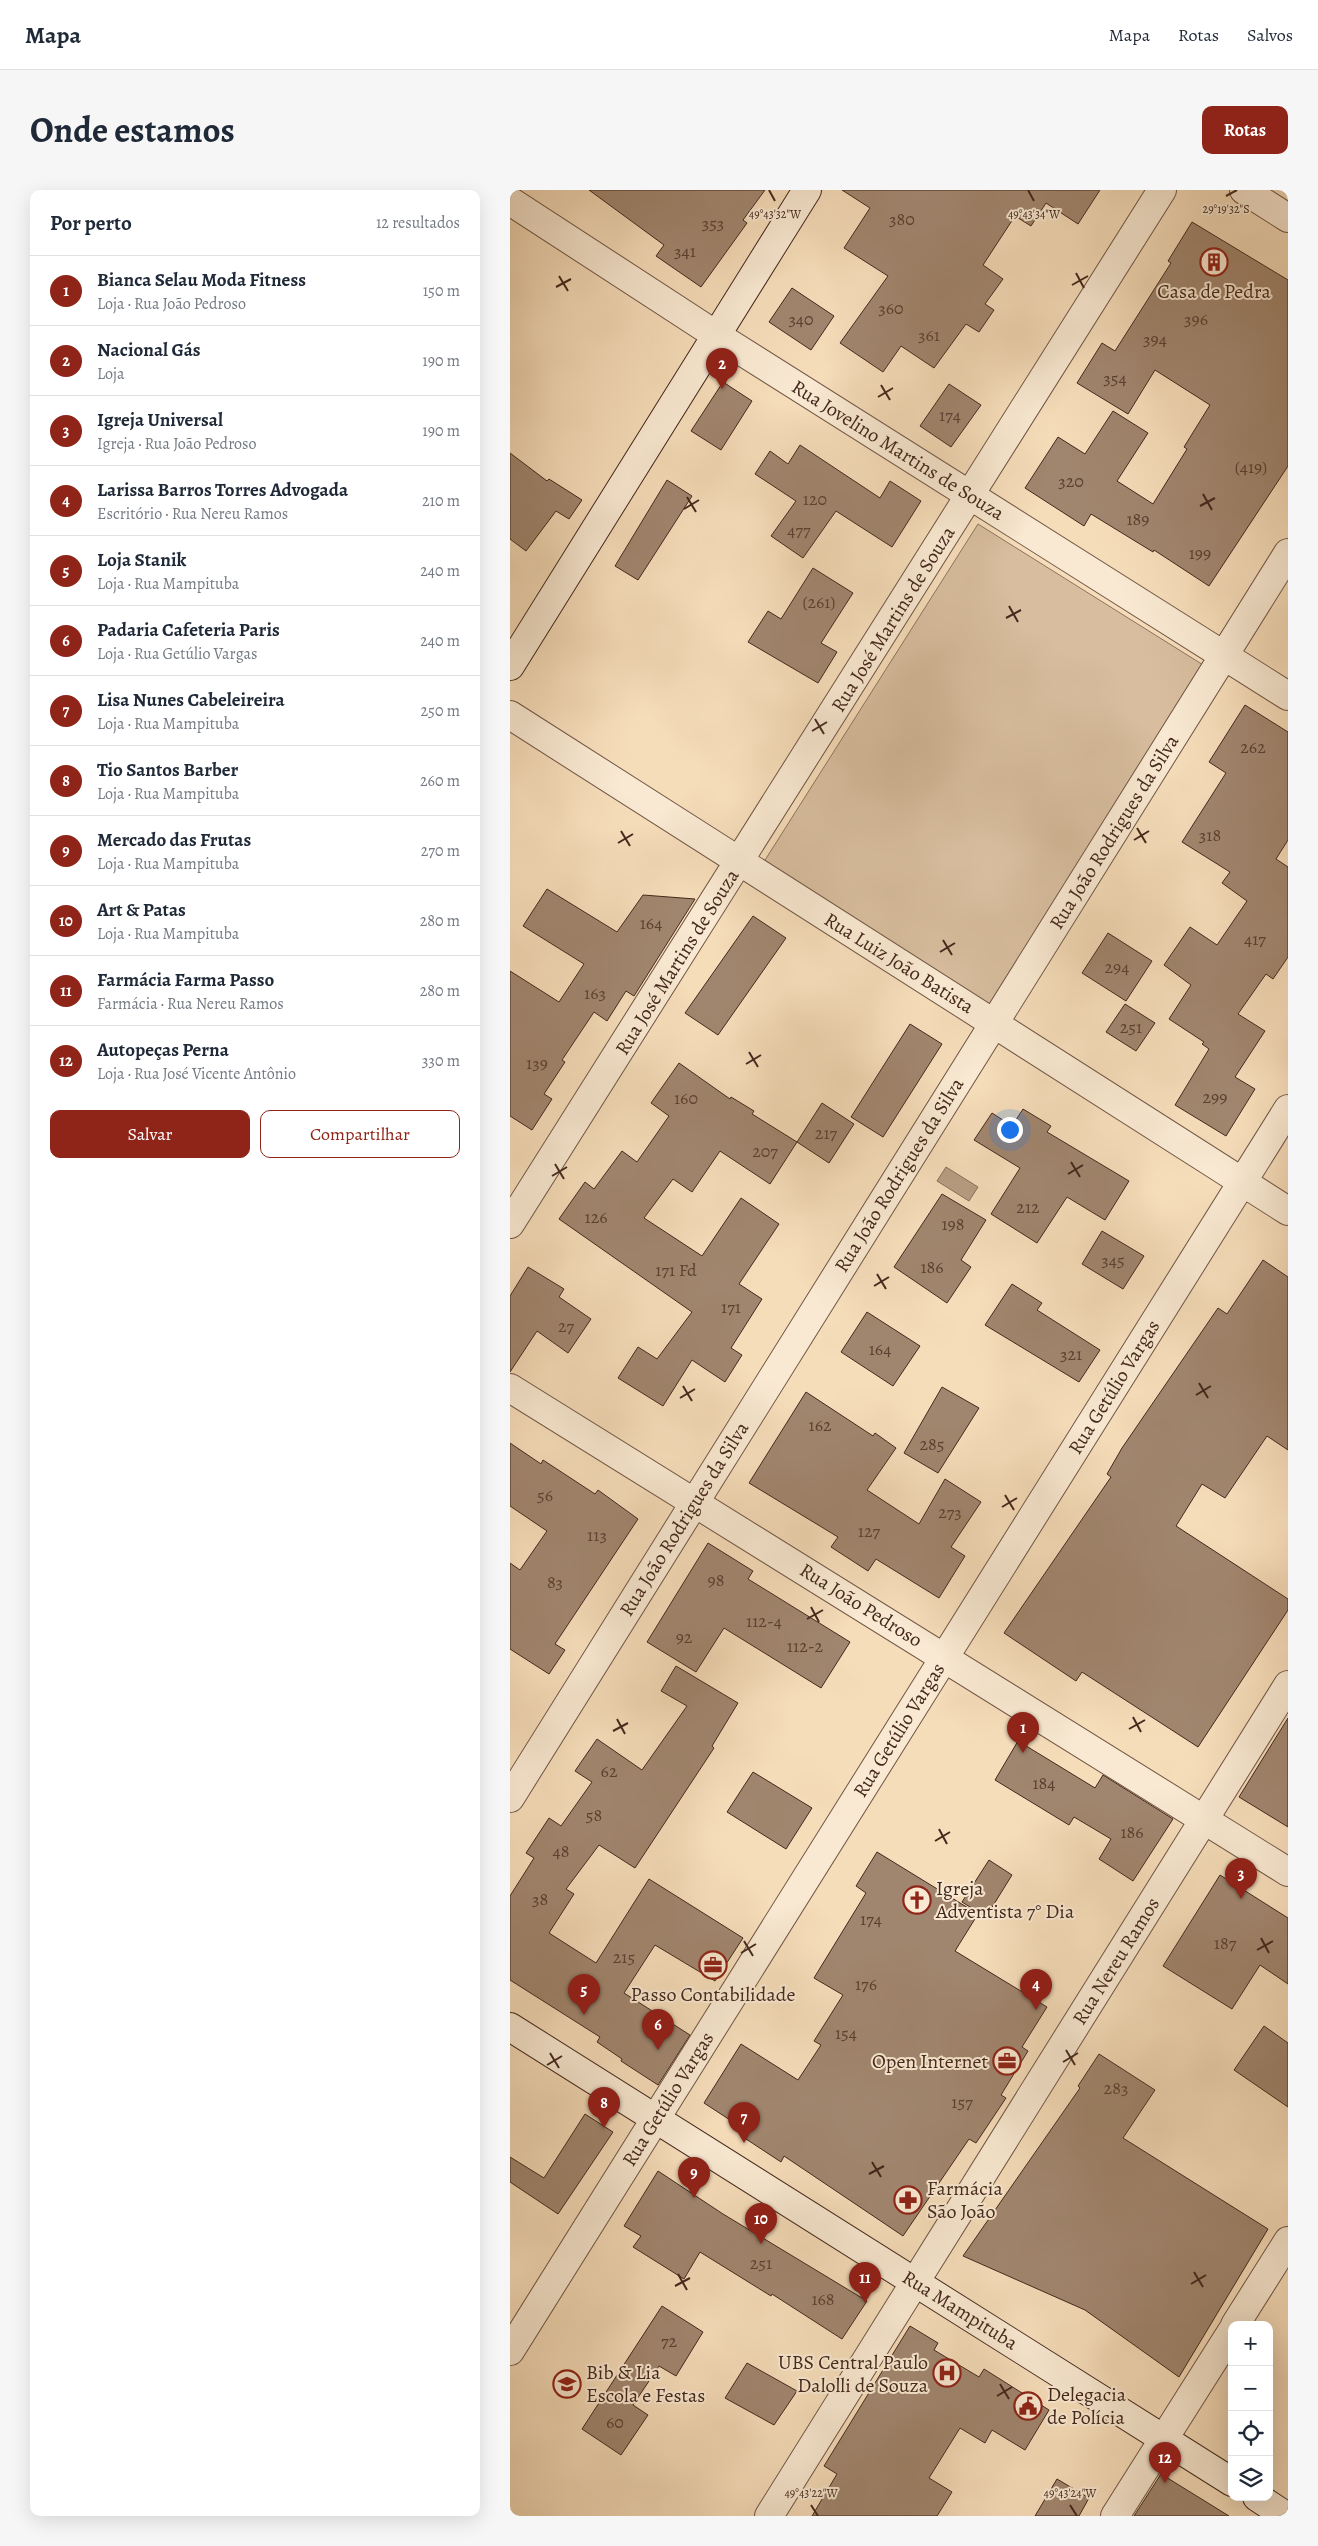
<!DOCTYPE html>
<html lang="pt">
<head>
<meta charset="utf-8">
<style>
	body { margin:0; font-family:Alegreya,serif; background:#f6f6f7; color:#1f2937 }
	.controls { position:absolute; right:15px; bottom:15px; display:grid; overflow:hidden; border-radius:10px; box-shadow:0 5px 20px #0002 }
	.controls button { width:45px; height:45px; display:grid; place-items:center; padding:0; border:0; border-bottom:1px solid #e0e1e3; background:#fff; color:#1f2937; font:25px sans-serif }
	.you { position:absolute; left:499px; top:939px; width:18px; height:18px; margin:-12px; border:4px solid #fff; border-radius:50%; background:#1a73e8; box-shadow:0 0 0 8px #1a73e833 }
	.badge { display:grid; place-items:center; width:32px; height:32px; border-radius:50%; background:#8f2418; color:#fff; font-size:16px; font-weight:700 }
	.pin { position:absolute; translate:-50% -41px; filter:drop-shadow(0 1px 2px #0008) }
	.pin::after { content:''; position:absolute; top:26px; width:18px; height:15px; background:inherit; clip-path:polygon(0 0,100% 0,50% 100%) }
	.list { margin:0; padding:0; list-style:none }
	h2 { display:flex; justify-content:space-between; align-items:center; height:65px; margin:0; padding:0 20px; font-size:21px }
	h2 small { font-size:16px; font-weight:400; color:#747a83 }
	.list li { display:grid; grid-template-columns:32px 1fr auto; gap:15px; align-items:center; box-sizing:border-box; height:70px; padding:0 20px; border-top:1px solid #e0e1e3 }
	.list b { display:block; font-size:19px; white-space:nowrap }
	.list p { margin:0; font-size:16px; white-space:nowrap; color:#747a83 }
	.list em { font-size:16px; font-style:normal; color:#747a83 }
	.actions { display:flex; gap:10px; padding:15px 20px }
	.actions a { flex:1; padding:11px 0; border:1px solid #8f2418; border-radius:10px; text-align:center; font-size:18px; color:#8f2418 }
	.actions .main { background:#8f2418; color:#fff }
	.icon { flex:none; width:28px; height:28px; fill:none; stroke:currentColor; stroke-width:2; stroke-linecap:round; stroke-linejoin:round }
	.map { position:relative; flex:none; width:778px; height:2326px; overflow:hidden; border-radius:10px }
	header { display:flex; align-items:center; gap:30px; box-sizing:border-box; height:70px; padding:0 25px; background:#fff; border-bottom:1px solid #e0e1e3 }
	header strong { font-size:24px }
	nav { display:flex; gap:28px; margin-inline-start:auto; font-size:18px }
	.intro { display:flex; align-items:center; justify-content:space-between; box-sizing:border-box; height:120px; padding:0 30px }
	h1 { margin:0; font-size:35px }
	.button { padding:12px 22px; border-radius:10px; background:#8f2418; color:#fff; font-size:18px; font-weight:700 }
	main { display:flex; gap:30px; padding:0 30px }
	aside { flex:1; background:#fff; border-radius:10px; box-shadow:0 5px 20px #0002 }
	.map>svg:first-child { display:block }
	.green { fill:#d8be9f; stroke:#8e735e }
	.water { fill:#b99f85; stroke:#8a6f5b }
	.building { fill:#a1866f; stroke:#44281d }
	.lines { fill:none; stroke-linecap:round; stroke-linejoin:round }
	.minor-casing { stroke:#705544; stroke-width:30 }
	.secondary-casing { stroke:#44281d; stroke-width:30 }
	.minor { stroke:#f9e9d2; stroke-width:28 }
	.secondary { stroke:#f9e9d2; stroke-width:28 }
	.ticks { fill:none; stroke:#44281d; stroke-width:2 }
	.labels { text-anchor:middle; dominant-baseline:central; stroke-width:4; stroke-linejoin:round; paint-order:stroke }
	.number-label { font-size:18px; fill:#5b4032 }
	.poi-label { font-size:20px; fill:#44281d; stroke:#f9e9d2; text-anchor:start }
	.street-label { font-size:20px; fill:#44281d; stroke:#f9e9d2 }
	.ticks-label { font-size:12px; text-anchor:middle; fill:#44281d; stroke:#f9e9d2; stroke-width:4; stroke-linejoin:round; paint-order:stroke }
</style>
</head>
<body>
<header>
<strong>Mapa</strong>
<nav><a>Mapa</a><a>Rotas</a><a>Salvos</a></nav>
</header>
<div class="intro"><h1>Onde estamos</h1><a class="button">Rotas</a></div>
<main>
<aside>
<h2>Por perto<small>12 resultados</small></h2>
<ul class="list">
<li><span class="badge">1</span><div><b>Bianca Selau Moda Fitness</b><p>Loja · Rua João Pedroso</p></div><em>150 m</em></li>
<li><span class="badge">2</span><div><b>Nacional Gás</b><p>Loja</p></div><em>190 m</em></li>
<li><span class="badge">3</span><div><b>Igreja Universal</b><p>Igreja · Rua João Pedroso</p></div><em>190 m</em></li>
<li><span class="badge">4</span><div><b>Larissa Barros Torres Advogada</b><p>Escritório · Rua Nereu Ramos</p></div><em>210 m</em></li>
<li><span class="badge">5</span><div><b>Loja Stanik</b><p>Loja · Rua Mampituba</p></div><em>240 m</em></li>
<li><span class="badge">6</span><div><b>Padaria Cafeteria Paris</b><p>Loja · Rua Getúlio Vargas</p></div><em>240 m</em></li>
<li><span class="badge">7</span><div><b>Lisa Nunes Cabeleireira</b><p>Loja · Rua Mampituba</p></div><em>250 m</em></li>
<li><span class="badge">8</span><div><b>Tio Santos Barber</b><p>Loja · Rua Mampituba</p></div><em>260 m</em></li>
<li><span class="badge">9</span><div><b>Mercado das Frutas</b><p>Loja · Rua Mampituba</p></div><em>270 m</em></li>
<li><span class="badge">10</span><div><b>Art &amp; Patas</b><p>Loja · Rua Mampituba</p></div><em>280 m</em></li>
<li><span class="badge">11</span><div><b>Farmácia Farma Passo</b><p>Farmácia · Rua Nereu Ramos</p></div><em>280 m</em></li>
<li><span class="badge">12</span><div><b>Autopeças Perna</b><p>Loja · Rua José Vicente Antônio</p></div><em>330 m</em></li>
</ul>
<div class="actions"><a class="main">Salvar</a><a>Compartilhar</a></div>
</aside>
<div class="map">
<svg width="778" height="2326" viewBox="0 0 778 2326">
	<rect width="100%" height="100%" fill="#f6ddba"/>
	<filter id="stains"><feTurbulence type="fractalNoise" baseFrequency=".004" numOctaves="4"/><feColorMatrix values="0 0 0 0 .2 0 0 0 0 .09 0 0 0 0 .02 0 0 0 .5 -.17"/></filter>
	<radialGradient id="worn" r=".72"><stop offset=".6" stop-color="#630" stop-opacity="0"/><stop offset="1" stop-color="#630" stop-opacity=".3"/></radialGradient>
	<path class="green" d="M468,334L698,478L480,823L250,678Z"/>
	<path class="water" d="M436,977L468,997L459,1011L427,991Z"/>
	<path class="building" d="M79,0H255L233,30L237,33L191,97L146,66L154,55Z
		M332,0H590L568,34L536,13L521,36L505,26L473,75L493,89L475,114L484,120L469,142L456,134L424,178L391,156L373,182L330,153L378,86L334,58L360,18Z
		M682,32L778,90V276L699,396L644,360L643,362L581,324L574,336L515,298L548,247L575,264L603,221L638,243L607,291L643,314L677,259L674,257L700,215L645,180L618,224L567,193L592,153L605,161L661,73L658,71Z
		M282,98L324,126L301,160L259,132Z
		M213,192L242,211L211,260L181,241Z
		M439,194L471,215L441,257L410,236Z
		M290,255L370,308L380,291L411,311L382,357L326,321L293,368L261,346L286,311L245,284L260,261L278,274Z
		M0,263L37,291L39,289L72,310L59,329L46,321L16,361L0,349Z
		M157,290L182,306L128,390L105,376Z
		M303,378L343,403L311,453L327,462L308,493L238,452L258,421L271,429Z
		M735,515L778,542V650L766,669L778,677V767L763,789L756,784L728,824L755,841L725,887L745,899L716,946L665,915L699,859L692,854L694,852L659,829L681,795L654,775L680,737L707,755L737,711L712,693L720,682L672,652L716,583L699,572Z
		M37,699L107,742L133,705L185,709L124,806L116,801L97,831L84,822L52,870L55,872L34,904L42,909L22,940L0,926V781L49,812L74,774L13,736Z
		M243,726L276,748L208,845L175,823Z
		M598,743L642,771L616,811L572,783Z
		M615,814L645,833L626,861L596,842Z
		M400,834L432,854L373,947L341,927Z
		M169,873L220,909L221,907L244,921L242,924L287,952L260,994L210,961L182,1002L163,989L134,1028L192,1066L231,1008L269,1034L229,1094L252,1109L221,1158L232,1165L215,1192L182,1170L153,1216L108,1188L128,1157L147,1169L182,1122L49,1029L75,992L84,999L112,961L127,972L159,926L141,913Z
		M312,913L344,934L319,973L287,952Z
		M513,919L541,936L537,942L619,991L595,1030L557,1007L527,1053L481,1024L510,978L464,950L482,923L502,936Z
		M432,1004L476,1030L451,1070L461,1077L437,1113L384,1077Z
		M592,1041L634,1066L613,1099L572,1074Z
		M753,1070L778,1087V1260L757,1246L715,1308L692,1294L666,1336L778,1409V1420L688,1557L572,1482L566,1491L494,1443L601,1287L597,1284L612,1258L708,1118L717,1124Z
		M18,1077L54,1099L49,1107L81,1129L58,1163L27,1141L0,1182V1106Z
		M502,1094L532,1113L527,1120L590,1160L569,1192L475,1135Z
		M357,1122L410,1156L383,1196L331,1162Z
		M432,1197L469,1218L428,1283L394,1263Z
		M296,1202L363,1246L365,1243L386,1258L357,1300L409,1334L435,1289L471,1312L441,1357L455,1366L429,1408L366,1369L358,1381L321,1357L328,1347L239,1293Z
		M0,1253L31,1274L33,1270L85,1304L88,1300L128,1329L45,1454L55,1460L39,1484L0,1459V1373L10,1380L37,1341L0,1316Z
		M198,1353L243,1381L238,1389L340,1452L311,1498L214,1438L186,1482L137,1452Z
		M166,1476L228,1513L202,1556L204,1558L125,1678L89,1655L56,1699L64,1704L39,1743L86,1773L139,1689L233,1748L205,1791L145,1755L114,1803L180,1845L148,1895L111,1871L112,1869L87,1852L90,1847L0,1790V1706L24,1668L16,1663L39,1628L51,1636L82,1592L65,1581L87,1549L132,1580L177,1516L151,1501Z
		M778,1528V1637L729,1607Z
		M508,1551L585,1598L593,1585L663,1629L623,1691L589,1669L601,1649L564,1627L559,1635L485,1590Z
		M243,1582L302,1618L276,1659L217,1622Z
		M367,1662L468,1724L445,1761L537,1817L512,1857L518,1861L491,1905L496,1908L466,1953L459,1949L393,2046L274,1966L271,1972L233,1947L237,1941L194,1913L231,1854L288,1890L311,1855L304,1851L333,1805L304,1788L356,1703L346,1696Z
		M479,1670L502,1685L476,1727L452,1712Z
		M710,1685L778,1728V1794L750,1775L722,1819L653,1776Z
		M754,1836L778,1853V1917L724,1880Z
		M589,1864L645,1900L613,1948L758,2039L669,2187L575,2120L453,2066L570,1898L568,1896Z
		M75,1924L103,1942L48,2024L0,1992V1967L34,1988Z
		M148,1981L213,2024L357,2111L332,2149L262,2104L261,2106L190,2062L174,2089L123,2057L131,2046L114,2036Z
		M152,2116L193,2142L166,2186L149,2176L123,2215L138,2225L111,2265L72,2239Z
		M400,2136L428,2153L424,2160L469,2187L474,2179L539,2220L515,2260L482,2240L475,2253L450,2238L419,2288L442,2302L427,2326H302L327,2284L314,2276Z
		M237,2173L287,2201L264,2235L215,2208Z
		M651,2284L719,2326H624Z
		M547,2289L579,2308L569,2326H525Z"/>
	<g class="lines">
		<g class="minor-casing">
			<path id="minor" d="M734,0L778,28
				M0,11L206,145L778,506
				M0,525L778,1021
				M0,1034L652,0
				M0,1198L778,1682
				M0,1608L778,363
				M725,2135L778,2051
				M0,2161L778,919
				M259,2326L778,1495
				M605,2326L722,2141"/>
		</g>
		<g class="secondary-casing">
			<path id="secondary" d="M0,476L297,0
				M0,1837L722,2292
				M747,2307L776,2326"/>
		</g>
		<use href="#minor" class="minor"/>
		<use href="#secondary" class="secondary"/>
	</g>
	<path class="ticks" d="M259,0L265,11M518,0L524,11M716,6L727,0M566,83L574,98M49,86L58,101M562,95L578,86M46,97L61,89M371,195L380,210M368,207L383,198M693,304L702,320M177,307L186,322M690,316L705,308M174,319L189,310M499,416L508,432M496,428L511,420M305,529L314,544M302,541L317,532M627,638L636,653M111,641L120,656M624,650L639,641M108,653L123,644M433,750L442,765M430,762L445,753M239,862L248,877M236,874L251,865M561,972L570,987M45,974L54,989M558,984L573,975M42,986L57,977M367,1084L376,1099M364,1096L379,1087M689,1193L698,1208M173,1196L182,1211M686,1205L701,1196M170,1208L185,1199M495,1305L504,1320M492,1317L507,1308M301,1417L309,1432M297,1429L313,1420M623,1527L631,1542M107,1529L115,1544M619,1539L635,1530M103,1541L118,1533M429,1639L437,1654M425,1651L440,1642M751,1748L759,1763M234,1751L243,1766M747,1760L763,1751M231,1763L246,1754M556,1860L565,1875M40,1863L49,1878M553,1872L568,1863M37,1875L52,1866M362,1972L371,1987M359,1984L374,1976M684,2082L693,2097M168,2084L177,2100M681,2094L696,2085M165,2096L180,2088M490,2194L499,2209M487,2206L502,2197M301,2315L308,2326M560,2315L567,2326"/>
	<defs>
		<g id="building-ring" transform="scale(1.4375)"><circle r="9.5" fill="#f9e9d2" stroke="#8f2418" stroke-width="1.5"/><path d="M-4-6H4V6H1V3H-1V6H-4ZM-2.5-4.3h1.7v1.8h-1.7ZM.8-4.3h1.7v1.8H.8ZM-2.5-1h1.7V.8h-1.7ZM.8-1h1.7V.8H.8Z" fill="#8f2418"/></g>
		<g id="church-ring" transform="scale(1.4375)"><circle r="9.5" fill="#f9e9d2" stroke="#8f2418" stroke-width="1.5"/><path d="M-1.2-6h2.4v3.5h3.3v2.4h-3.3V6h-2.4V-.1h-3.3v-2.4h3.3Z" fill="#8f2418"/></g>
		<g id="office-ring" transform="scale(1.4375)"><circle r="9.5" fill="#f9e9d2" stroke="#8f2418" stroke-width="1.5"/><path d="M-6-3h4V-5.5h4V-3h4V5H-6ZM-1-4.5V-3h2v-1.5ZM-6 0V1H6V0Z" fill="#8f2418"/></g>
		<g id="pharmacy-ring" transform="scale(1.4375)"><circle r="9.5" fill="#f9e9d2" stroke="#8f2418" stroke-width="1.5"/><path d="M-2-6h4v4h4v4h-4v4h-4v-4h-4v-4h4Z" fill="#8f2418"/></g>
		<g id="hospital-ring" transform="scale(1.4375)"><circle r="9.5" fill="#f9e9d2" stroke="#8f2418" stroke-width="1.5"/><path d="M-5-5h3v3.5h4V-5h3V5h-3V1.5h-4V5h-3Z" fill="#8f2418"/></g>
		<g id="school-ring" transform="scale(1.4375)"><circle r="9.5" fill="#f9e9d2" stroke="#8f2418" stroke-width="1.5"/><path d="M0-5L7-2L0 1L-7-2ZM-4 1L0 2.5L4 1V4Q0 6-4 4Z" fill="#8f2418"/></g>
		<g id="civic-ring" transform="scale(1.4375)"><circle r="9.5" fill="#f9e9d2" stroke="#8f2418" stroke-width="1.5"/><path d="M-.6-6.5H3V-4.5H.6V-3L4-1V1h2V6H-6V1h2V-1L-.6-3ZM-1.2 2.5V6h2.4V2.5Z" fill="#8f2418"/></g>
	</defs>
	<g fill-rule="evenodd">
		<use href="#building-ring" x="704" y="72"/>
		<use href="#church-ring" x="407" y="1710"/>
		<use href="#office-ring" x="203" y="1775"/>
		<use href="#office-ring" x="497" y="1871"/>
		<use href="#pharmacy-ring" x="398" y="2010"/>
		<use href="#hospital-ring" x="437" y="2183"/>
		<use href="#school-ring" x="57" y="2194"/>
		<use href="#civic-ring" x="518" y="2216"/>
	</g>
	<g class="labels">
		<g class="number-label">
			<text x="392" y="29">380</text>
			<text x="203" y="33">353</text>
			<text x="175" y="61">341</text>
			<text x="381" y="118">360</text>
			<text x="291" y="129">340</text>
			<text x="686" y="129">396</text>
			<text x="419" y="145">361</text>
			<text x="645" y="149">394</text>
			<text x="605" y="188">354</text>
			<text x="440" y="225">174</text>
			<text x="741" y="277">(419)</text>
			<text x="561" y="291">320</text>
			<text x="305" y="309">120</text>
			<text x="628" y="329">189</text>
			<text x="289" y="340">477</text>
			<text x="690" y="363">199</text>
			<text x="309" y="412">(261)</text>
			<text x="743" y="557">262</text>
			<text x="700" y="645">318</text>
			<text x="141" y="733">164</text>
			<text x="745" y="749">417</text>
			<text x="607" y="777">294</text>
			<text x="85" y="803">163</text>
			<text x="621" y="837">251</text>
			<text x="27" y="873">139</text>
			<text x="705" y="907">299</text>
			<text x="176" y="908">160</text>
			<text x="316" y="943">217</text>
			<text x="255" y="961">207</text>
			<text x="518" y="1017">212</text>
			<text x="86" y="1027">126</text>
			<text x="443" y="1034">198</text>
			<text x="603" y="1070">345</text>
			<text x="422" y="1077">186</text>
			<text x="166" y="1080">171 Fd</text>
			<text x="221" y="1117">171</text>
			<text x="56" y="1136">27</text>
			<text x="370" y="1159">164</text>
			<text x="561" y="1164">321</text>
			<text x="310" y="1235">162</text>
			<text x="422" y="1254">285</text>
			<text x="35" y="1305">56</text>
			<text x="440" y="1322">273</text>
			<text x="359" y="1341">127</text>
			<text x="87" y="1345">113</text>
			<text x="206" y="1390">98</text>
			<text x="45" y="1392">83</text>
			<text x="254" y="1431">112-4</text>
			<text x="174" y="1447">92</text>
			<text x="295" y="1456">112-2</text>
			<text x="99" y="1581">62</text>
			<text x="534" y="1593">184</text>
			<text x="84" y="1625">58</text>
			<text x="622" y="1642">186</text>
			<text x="51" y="1661">48</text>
			<text x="30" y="1709">38</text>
			<text x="361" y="1729">174</text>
			<text x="715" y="1753">187</text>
			<text x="114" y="1767">215</text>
			<text x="356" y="1794">176</text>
			<text x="336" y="1843">154</text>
			<text x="606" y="1898">283</text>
			<text x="452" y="1912">157</text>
			<text x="251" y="2073">251</text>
			<text x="313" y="2109">168</text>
			<text x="159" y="2151">72</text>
			<text x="105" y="2232">60</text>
		</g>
		<g class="poi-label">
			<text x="704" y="101" text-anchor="middle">Casa de Pedra</text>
			<text x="426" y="1698">Igreja<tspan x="426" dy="23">Adventista 7° Dia</tspan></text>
			<text x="203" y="1804" text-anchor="middle">Passo Contabilidade</text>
			<text x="478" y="1871" text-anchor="end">Open Internet</text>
			<text x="417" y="1998">Farmácia<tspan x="417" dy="23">São João</tspan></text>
			<text x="418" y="2172" text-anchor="end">UBS Central Paulo<tspan x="418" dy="23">Dalolli de Souza</tspan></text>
			<text x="76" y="2182">Bib &amp; Lia<tspan x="76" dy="23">Escola e Festas</tspan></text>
			<text x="537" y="2204">Delegacia<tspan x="537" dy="23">de Polícia</tspan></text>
		</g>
		<g class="street-label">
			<text transform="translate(388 260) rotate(32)">Rua Jovelino Martins de Souza</text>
			<text transform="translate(383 429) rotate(-58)">Rua José Martins de Souza</text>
			<text transform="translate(604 642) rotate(-58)">Rua João Rodrigues da Silva</text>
			<text transform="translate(167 772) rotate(-58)">Rua José Martins de Souza</text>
			<text transform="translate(389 773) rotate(32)">Rua Luiz João Batista</text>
			<text transform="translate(389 985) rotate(-58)">Rua João Rodrigues da Silva</text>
			<text transform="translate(604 1197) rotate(-58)">Rua Getúlio Vargas</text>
			<text transform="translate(174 1329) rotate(-58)">Rua João Rodrigues da Silva</text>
			<text transform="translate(351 1415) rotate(32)">Rua João Pedroso</text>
			<text transform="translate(389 1540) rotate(-58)">Rua Getúlio Vargas</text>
			<text transform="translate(606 1771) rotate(-58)">Rua Nereu Ramos</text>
			<text transform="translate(158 1909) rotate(-58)">Rua Getúlio Vargas</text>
			<text transform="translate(450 2120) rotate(32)">Rua Mampituba</text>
		</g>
	</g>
	<g class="ticks-label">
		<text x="716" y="23">29°19'32"S</text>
		<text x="265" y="28">49°43'32"W</text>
		<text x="524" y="28">49°43'34"W</text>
		<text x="301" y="2307">49°43'22"W</text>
		<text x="560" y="2307">49°43'24"W</text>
	</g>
	<rect width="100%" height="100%" filter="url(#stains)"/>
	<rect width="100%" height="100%" fill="url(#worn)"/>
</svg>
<div class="controls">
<button>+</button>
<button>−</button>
<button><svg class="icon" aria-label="locate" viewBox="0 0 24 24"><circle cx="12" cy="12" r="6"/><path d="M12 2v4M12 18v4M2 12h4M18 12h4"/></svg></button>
<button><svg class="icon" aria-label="layers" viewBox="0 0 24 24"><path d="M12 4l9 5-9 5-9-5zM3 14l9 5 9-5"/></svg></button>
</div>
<div class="you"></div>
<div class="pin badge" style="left:513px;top:1563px">1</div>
<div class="pin badge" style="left:212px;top:199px">2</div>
<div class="pin badge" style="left:731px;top:1709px">3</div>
<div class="pin badge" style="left:526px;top:1820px">4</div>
<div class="pin badge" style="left:74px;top:1825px">5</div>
<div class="pin badge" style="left:148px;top:1860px">6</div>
<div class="pin badge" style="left:234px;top:1953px">7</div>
<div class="pin badge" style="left:94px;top:1938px">8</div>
<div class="pin badge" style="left:184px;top:2008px">9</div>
<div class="pin badge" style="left:251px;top:2054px">10</div>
<div class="pin badge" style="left:355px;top:2113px">11</div>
<div class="pin badge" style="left:655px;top:2293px">12</div>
</div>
</main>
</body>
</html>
